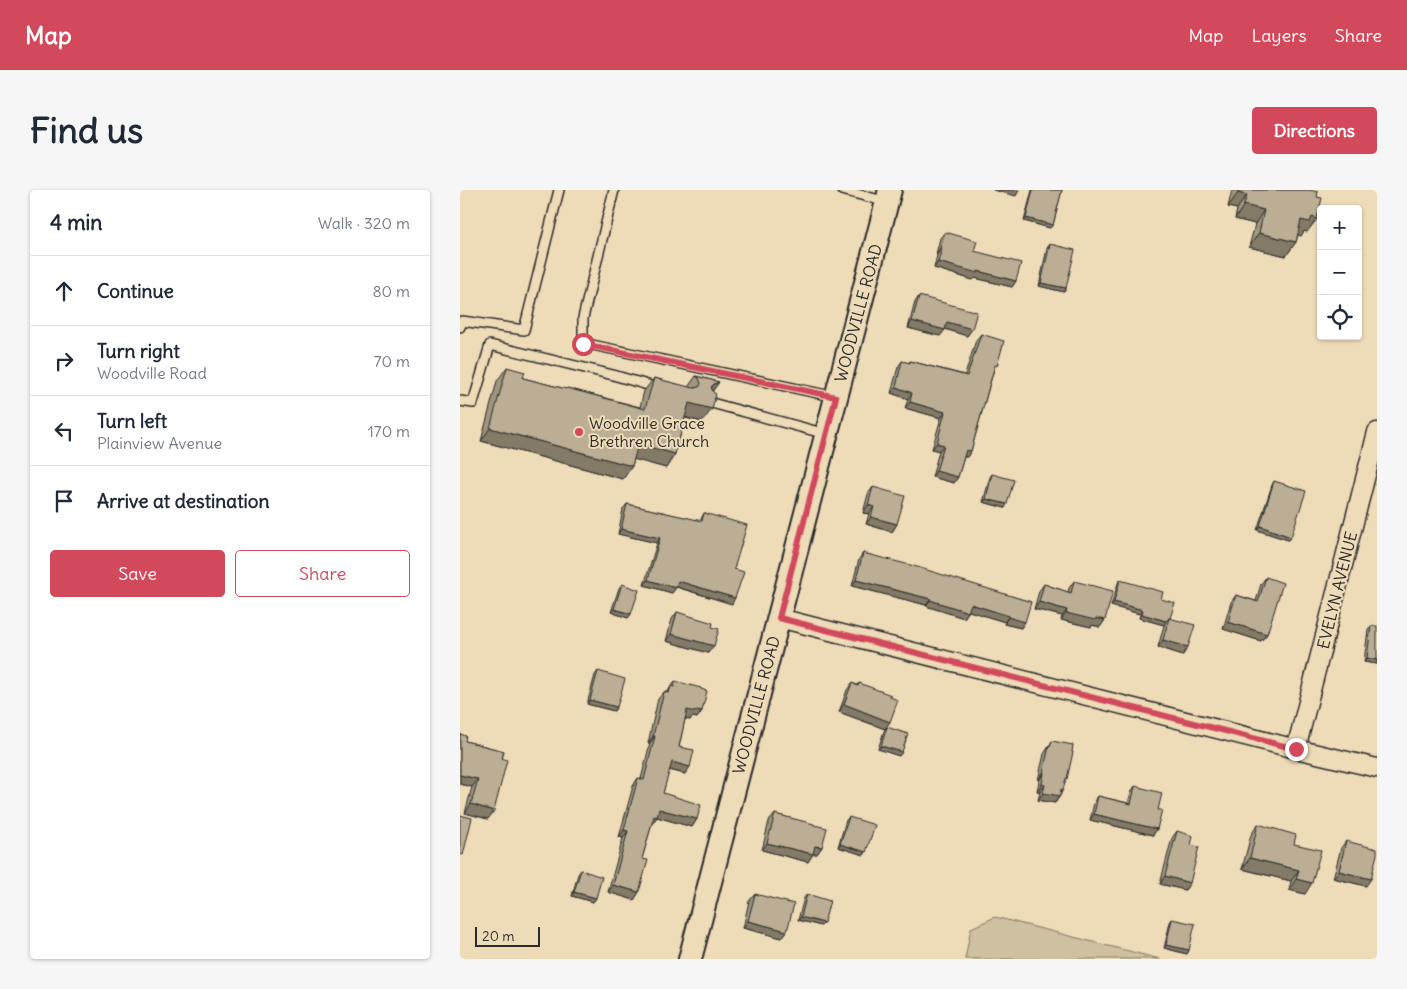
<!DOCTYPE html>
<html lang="en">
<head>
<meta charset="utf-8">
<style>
	body { margin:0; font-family:Delius,sans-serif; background:#f6f6f7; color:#1f2937 }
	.controls { position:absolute; right:15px; top:15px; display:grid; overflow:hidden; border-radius:5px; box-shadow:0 1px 4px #0004 }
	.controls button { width:45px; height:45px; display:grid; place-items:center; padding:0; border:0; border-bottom:1px solid #e0e1e3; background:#fff; color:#1f2937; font:25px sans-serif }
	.scale { position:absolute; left:15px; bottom:12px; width:65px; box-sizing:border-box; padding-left:5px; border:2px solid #2b2b2b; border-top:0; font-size:14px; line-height:18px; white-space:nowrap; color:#2b2b2b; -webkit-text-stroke:4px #eedcb9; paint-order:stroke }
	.stop { position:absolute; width:15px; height:15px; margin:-11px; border:4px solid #d1495b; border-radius:50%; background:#fff }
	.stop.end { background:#d1495b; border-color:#fff; box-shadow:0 1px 5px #0008 }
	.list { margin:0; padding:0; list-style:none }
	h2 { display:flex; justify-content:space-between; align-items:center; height:65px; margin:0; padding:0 20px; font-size:21px }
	h2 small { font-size:16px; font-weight:400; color:#747a83 }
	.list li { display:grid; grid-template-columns:32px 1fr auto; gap:15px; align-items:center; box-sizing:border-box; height:70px; padding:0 20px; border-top:1px solid #e0e1e3 }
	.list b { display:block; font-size:19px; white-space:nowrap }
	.list p { margin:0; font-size:16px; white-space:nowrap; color:#747a83 }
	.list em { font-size:16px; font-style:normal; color:#747a83 }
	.actions { display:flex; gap:10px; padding:15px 20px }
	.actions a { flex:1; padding:11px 0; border:1px solid #d1495b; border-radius:5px; text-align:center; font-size:18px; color:#d1495b }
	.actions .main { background:#d1495b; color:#fff }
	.icon { flex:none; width:28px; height:28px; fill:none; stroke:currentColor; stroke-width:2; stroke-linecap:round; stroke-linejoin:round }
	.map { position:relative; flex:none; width:917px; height:769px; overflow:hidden; border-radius:5px }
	header { display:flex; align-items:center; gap:30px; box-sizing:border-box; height:70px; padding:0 25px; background:#d1495b; color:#fff }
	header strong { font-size:24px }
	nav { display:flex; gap:28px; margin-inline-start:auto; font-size:18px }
	.intro { display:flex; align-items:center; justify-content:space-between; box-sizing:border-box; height:120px; padding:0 30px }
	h1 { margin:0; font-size:35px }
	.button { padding:12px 22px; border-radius:5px; background:#d1495b; color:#fff; font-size:18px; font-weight:700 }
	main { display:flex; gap:30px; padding:0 30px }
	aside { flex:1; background:#fff; border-radius:5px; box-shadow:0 1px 4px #0004 }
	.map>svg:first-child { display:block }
	.green { fill:#cfc0a1; stroke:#7d7666 }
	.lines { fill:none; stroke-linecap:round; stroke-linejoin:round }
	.service-casing { stroke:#2b2b2b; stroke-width:12 }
	.minor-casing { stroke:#2b2b2b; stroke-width:21 }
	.tertiary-casing { stroke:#2b2b2b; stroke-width:26 }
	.service { stroke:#eedcb9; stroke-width:9 }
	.minor { stroke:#eedcb9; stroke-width:18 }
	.tertiary { stroke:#eedcb9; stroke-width:22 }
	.wall { fill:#a1967f; stroke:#2b2b2b }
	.shaded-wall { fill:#837a68; stroke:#2b2b2b }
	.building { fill:#bbae94; stroke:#2b2b2b }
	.route { stroke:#d1495b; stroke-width:6 }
	.poi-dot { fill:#d1495b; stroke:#eedcb9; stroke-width:2 }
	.labels { text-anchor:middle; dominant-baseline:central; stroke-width:4; stroke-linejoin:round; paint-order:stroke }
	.street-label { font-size:16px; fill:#2b2b2b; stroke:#eedcb9 }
	.poi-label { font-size:16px; fill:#2b2b2b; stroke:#eedcb9; text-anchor:start }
</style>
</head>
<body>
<header>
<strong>Map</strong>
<nav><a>Map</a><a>Layers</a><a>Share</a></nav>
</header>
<div class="intro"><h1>Find us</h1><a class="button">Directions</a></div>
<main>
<aside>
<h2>4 min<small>Walk · 320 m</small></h2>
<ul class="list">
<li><svg class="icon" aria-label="ahead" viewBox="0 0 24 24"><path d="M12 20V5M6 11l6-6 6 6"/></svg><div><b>Continue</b></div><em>80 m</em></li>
<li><svg class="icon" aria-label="right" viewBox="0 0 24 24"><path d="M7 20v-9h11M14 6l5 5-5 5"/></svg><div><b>Turn right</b><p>Woodville Road</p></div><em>70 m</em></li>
<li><svg class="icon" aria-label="left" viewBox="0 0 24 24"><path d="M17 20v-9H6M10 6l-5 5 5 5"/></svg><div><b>Turn left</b><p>Plainview Avenue</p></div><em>170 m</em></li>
<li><svg class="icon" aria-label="arrive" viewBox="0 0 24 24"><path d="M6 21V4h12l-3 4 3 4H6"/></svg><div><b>Arrive at destination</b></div></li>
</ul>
<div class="actions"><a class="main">Save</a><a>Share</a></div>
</aside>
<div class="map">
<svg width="917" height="769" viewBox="0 0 917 769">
	<rect width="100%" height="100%" fill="#eedcb9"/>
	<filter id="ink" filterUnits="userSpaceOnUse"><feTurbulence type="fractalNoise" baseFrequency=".02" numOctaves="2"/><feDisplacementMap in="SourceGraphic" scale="10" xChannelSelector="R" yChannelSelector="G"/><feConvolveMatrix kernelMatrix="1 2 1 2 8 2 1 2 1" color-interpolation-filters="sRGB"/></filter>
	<g filter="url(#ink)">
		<path class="green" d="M535,727L700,769H505L511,738Z"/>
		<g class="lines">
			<g class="service-casing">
				<path id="service" d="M154,0L123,128V153L376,207
					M382,0L427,12
					M0,137L2,131L64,140L99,0
					M0,211L13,213L30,155L153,185L198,198
					M248,212L366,244"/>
			</g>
			<g class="minor-casing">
				<path id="minor" d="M319,428L836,559L917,578
					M836,559L917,242"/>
			</g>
			<g class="tertiary-casing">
				<path id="tertiary" d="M230,769L430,0"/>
			</g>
			<use href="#service" class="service"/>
			<use href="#minor" class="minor"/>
			<use href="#tertiary" class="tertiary"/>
		</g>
		<path class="wall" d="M572,0H602L593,35L590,38L564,31Z
			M772,0H849L847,42L844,41L841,46L838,45L836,52L826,66L789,57L795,34L775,29L777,19L768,17Z
			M485,42L514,61L556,91L552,97L515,88L513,90L474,78L477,65L476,64L480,48Z
			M590,54L606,98L604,102L579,96L587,58Z
			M459,106L512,139L507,146L485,139L480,146L448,138L455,112Z
			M521,144L534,179L511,261L507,267H504L498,287L494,293L472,287L479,261L472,259L481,228L445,218L448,209L431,203L438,177L442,171L449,173L450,171L505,185L516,150Z
			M47,177L63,188L106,199L107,198L180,217L184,201L194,188L228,197L236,186L259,192L252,201L242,232L225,228L215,264L206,278L174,269L172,276L163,289L21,251L37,191Z
			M532,284L545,318L523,312L530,287Z
			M814,291L828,350L797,340L812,295Z
			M413,297L437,334L432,342L406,334L409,324L403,323L408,304Z
			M167,314L240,331L244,323L274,379L272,414L216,397L212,403L184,395L197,353L158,344L163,319Z
			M403,363L571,412L561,438L544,434L545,432L509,421L504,428L466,416V415L392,396L399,369Z
			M806,387L807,444L801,451L763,439L771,412L776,405L796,411L801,394Z
			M660,390L701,409L710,428L723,465L698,457L704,435L679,428L680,424L651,416L658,393Z
			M614,391L645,430L640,437L632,435L631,437L601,430L602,426L574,419L579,401L584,394L608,402L609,398Z
			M162,394L171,424L168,428L151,422L159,398Z
			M217,422L252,437L248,463L206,451L212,429Z
			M911,436L917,474L904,472L908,439Z
			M138,481L154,521L127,514L135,485Z
			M215,491L242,521L237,528L232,527L230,530L225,529L219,557L225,584L209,580L203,603L237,629L232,637L197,627L192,633L182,669L179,702L174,710L148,702L163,648L159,647L173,596L178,588L181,589L190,553H188L198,509L204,502H207Z
			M392,493L397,495L399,493L430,507L425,539L379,522L387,500Z
			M427,537L442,562L439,566L418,559L424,541Z
			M0,544L5,551L44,561L28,629L5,623L12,597L0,594Z
			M592,551L605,592L600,606L595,613L578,610L580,602L577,601L579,591L578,590L584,564Z
			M675,596L698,620L697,639L693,645L630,630L634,613L638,606L668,613L671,602Z
			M315,624L354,635L362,657L357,664H353L348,672L302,660L309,631Z
			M389,627L406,662L404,665L378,657L386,630Z
			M798,634L834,654L845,704L829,700L831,691L782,679L791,645Z
			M717,641L731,655L730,693L725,700L700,694L712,648Z
			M886,651L906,696L873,688L881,658Z
			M121,680L136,708L133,712L112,706L118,684Z
			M295,704L327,741L322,748L283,738L289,711Z
			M347,704L361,736L338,730L344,708Z
			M712,729L729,760L727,764L704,758L710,732Z"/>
		<path class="shaded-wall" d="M533,0H559L556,6Z
			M778,3L787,5L777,19L768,17Z
			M784,15L804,20L795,34L775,29Z
			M852,27L857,29L847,42L844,41L841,46L832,43L841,30Z
			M566,28L593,35L590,38L564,31Z
			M799,43L836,52L826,66L789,57Z
			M480,58L482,59L477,65L476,64Z
			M478,72L518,81L556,91L552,97L515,88L513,90L474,78Z
			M581,93L606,98L604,102L579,96Z
			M452,131L485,140L480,146L448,138Z
			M487,132L512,139L507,146L482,138Z
			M259,192L249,206L244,207L254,194Z
			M436,197L452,203L448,209L431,203Z
			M450,212L485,222L481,228L445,218Z
			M229,213L252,219L242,232L220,226Z
			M30,238L172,276L163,289L21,251Z
			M477,253L484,255L479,261L472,259Z
			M178,254L215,264L206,278L169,268Z
			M506,260L511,261L507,267L501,266Z
			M476,281L498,287L494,293L472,287Z
			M526,309L547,314L545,318L523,312Z
			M408,315L414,317L409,324L403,323Z
			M411,327L437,334L432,342L406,334Z
			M800,336L831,347L828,350L797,340Z
			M161,339L200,348L197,353L158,344Z
			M188,390L216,398L212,403L184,395Z
			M396,390L471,409L466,415L392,396Z
			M218,391L275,408L272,414L214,396Z
			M470,410L508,422L504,428L466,416Z
			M579,412L607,420L602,426L574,419Z
			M654,412L683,420L680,424L651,416Z
			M511,414L549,426L545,432L506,420Z
			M154,419L171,424L168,428L151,422Z
			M606,423L636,428L645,430L640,437L632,435L631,437L601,430Z
			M682,424L706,431L704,435L679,428Z
			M548,427L565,432L561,438L544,434Z
			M768,432L807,444L801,451L763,439Z
			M211,444L254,456L248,463L206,451Z
			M703,450L728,457L723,465L698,457Z
			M907,468L917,470V474L904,472Z
			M130,510L157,517L154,521L127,514Z
			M384,514L430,532L425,539L379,522Z
			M227,520H236L242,521L237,528L232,527L230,530L222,528Z
			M193,546H195L190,553H188Z
			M421,556L442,562L439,566L418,559Z
			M212,572L230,577L225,584L206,579Z
			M583,583H584L579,591L578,590Z
			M0,585L18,589L12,597L0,594Z
			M582,594L585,595L580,602L577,601Z
			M601,599L603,600L595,613L578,610L583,603Z
			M11,614L34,621L28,629L5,623Z
			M199,619L237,629L232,637L197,627L192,634L189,633Z
			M634,624L697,639L693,645L630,630Z
			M164,640L168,641L163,648L159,647Z
			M307,653L353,664L348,672L302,660Z
			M380,654L406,662L404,665L378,657Z
			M355,656L362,657L357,664L350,663Z
			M790,668L839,680L831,691L782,679Z
			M879,681L911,689L906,696L873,688Z
			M705,686L730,693L725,700L700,694Z
			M836,689L852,693L845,704L829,700Z
			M153,695L179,702L174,710L148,702Z
			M114,702L136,708L133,712L112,706Z
			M341,727L364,733L361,736L338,730Z
			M288,731L327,741L322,748L283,738Z
			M706,755L729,760L727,764L704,758Z"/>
		<path class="building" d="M573,0H602L593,35L566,28Z
			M778,0H849L858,2L857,7L862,8L857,29L852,27L850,32L841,30L836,52L799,43L804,20L784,15L787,5L778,3Z
			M485,42L517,51L514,61L561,73L556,91L518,81V83L478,72L482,59L480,58Z
			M590,54L615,60L606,98L581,93Z
			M459,106L517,122L512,139L487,132L485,140L452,131Z
			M521,144L544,151L537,176L535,175L511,261L506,260L498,287L476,281L484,255L477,253L485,222L450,212L452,203L436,197L442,171L450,173V171L507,186Z
			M47,177L65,182L63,188L106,199L107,198L185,219L194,188L233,198L239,197L241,194L239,188L236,186L259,192L254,194L251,197L253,202L256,204L252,219L229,213L215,264L178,254L172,276L30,238Z
			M532,284L554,290L547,314L526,309Z
			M814,291L846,301L831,347L800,336Z
			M413,297L445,306L437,334L411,327L414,317L408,315Z
			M167,314L242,331L244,323L287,335L274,379L284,382L275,408L218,391L216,398L188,390L200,348L161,339Z
			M403,363L454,376L571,412L565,432L548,427L549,426L511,414L508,422L470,410L471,409L396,390Z
			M806,387L823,393L807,444L768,432L776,405L798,412Z
			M660,390L703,402L701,409L715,413L710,428H709L706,431L682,424L683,420L654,412Z
			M614,391L653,401L645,430L636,428L635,430L606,423L607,420L579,412L584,394L611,403Z
			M162,394L179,400L171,424L154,419Z
			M217,422L253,433L252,437L259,439L254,456L211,444Z
			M709,428L735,435L728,457L703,450Z
			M911,436H917V470L907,468Z
			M138,481L165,489L157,517L130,510Z
			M215,491L241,498V499L247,501L242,521L236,520L235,522L227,520L219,557L234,560L230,577L212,572L203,603L241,615L237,629L199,619L197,627L194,626L182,669L188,670L179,702L153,695L168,641L164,640L178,588L184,590L195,546H193L204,502L209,503L211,496L214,497Z
			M392,493L398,496L399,493L431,505L430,507L438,510L430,532L384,514Z
			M427,537L448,544L442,562L421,556Z
			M0,544L6,546L5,551L44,561L42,568L47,570L34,621L11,614L18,589L0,585Z
			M592,551L613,555L612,562H613L607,589L606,588L603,600L601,599L600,606L583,603L585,595L582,594L584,583H583L589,556L590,557Z
			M675,596L702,603L698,620H702L697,639L634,624L638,606L671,614Z
			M315,624L354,634V635L367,638L362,657L355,656L353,664L307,653Z
			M0,625L12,628L3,665L0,664Z
			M389,627L415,635L406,662L380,654Z
			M798,634L836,645L834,654L861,660L852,693L836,689L839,680L790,668Z
			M717,641L733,646L731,655L739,657L730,693L705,686Z
			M886,651L917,659V664L911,689L879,681Z
			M121,680L142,687L136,708L114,702Z
			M295,704L334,714L327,741L288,731Z
			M347,704L370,711L364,733L341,727Z
			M712,729L735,734L729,760L706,755Z"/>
	</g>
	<g class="lines" filter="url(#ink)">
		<path class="route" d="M123,154L376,207L319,428L836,559"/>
	</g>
	<circle class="poi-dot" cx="119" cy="242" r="5"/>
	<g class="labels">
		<g class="street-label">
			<text transform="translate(398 123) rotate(-75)">WOODVILLE ROAD</text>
			<text transform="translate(877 400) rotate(-76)">EVELYN AVENUE</text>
			<text transform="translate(296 515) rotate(-75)">WOODVILLE ROAD</text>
		</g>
		<g class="poi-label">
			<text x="129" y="233">Woodville Grace<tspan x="129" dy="18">Brethren Church</tspan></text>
		</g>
	</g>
</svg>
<div class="controls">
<button>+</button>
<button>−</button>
<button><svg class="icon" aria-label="locate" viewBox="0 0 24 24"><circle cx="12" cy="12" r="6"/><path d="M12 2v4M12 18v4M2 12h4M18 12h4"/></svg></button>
</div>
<div class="scale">20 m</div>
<div class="stop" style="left:123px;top:154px"></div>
<div class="stop end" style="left:836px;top:559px"></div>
</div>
</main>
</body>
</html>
